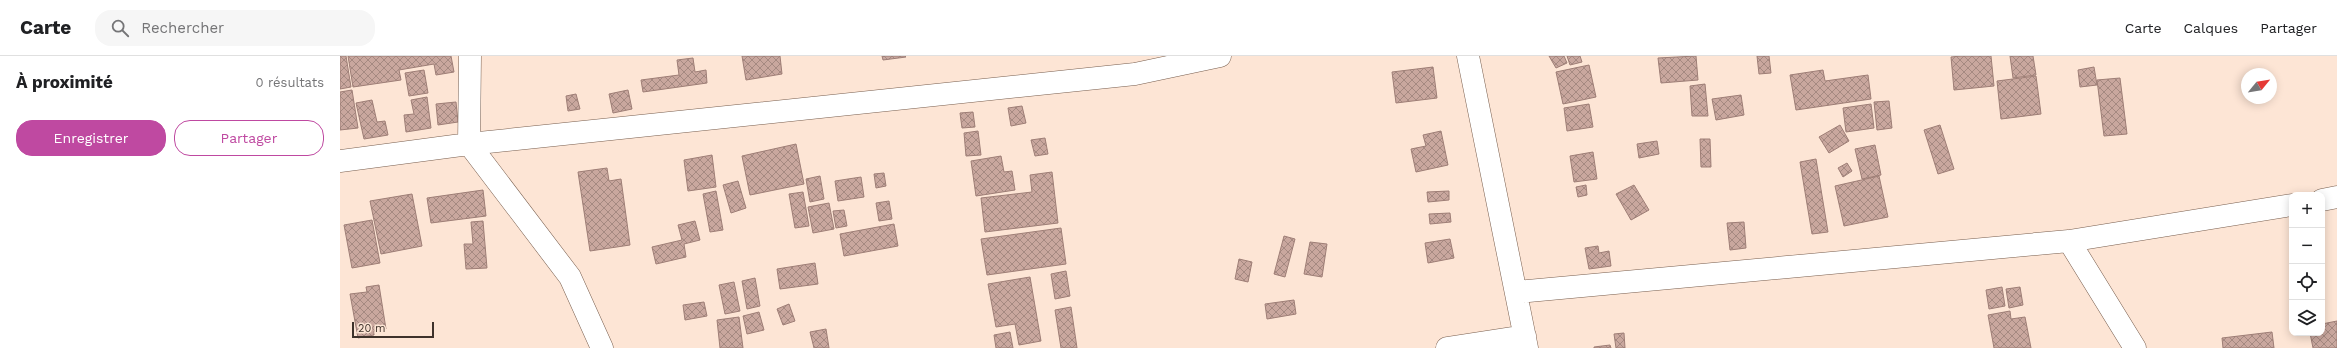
<!DOCTYPE html>
<html lang="fr">
<head>
<meta charset="utf-8">
<style>
	body { margin:0; font-family:"Work Sans",sans-serif; background:#f6f6f6; color:#202124 }
	.controls { position:absolute; right:12px; bottom:12px; display:grid; overflow:hidden; border-radius:8px; box-shadow:0 2px 10px #0003 }
	.controls button { width:36px; height:36px; display:grid; place-items:center; padding:0; border:0; border-bottom:1px solid #e0e0e0; background:#fff; color:#202124; font:20px sans-serif }
	.compass { position:absolute; left:1901px; top:12px; width:36px; height:36px; border-radius:50%; background:#fff; box-shadow:0 2px 10px #0003; rotate:60deg }
	.scale { position:absolute; left:12px; bottom:10px; width:82px; box-sizing:border-box; padding-left:4px; border:2px solid #3e322b; border-top:0; font-size:11px; line-height:14px; white-space:nowrap; color:#3e322b; -webkit-text-stroke:3px #fde5d5; paint-order:stroke }
	.list { margin:0; padding:0; list-style:none }
	h2 { display:flex; justify-content:space-between; align-items:center; height:52px; margin:0; padding:0 16px; font-size:17px }
	h2 small { font-size:13px; font-weight:400; color:#757577 }
	.actions { display:flex; gap:8px; padding:12px 16px }
	.actions a { flex:1; padding:9px 0; border:1px solid #bf49a1; border-radius:16px; text-align:center; font-size:14px; color:#bf49a1 }
	.actions .main { background:#bf49a1; color:#fff }
	.icon { flex:none; width:22px; height:22px; fill:none; stroke:currentColor; stroke-width:2; stroke-linecap:round; stroke-linejoin:round }
	.map { position:relative; flex:none; width:1997px; height:292px; overflow:hidden }
	header { display:flex; align-items:center; gap:24px; box-sizing:border-box; height:56px; padding:0 20px; background:#fff; border-bottom:1px solid #e0e0e0 }
	header strong { font-size:19px }
	nav { display:flex; gap:22px; margin-inline-start:auto; font-size:14px }
	.search { width:280px; height:36px; background:#f6f6f6; display:flex; align-items:center; gap:10px; box-sizing:border-box; padding:0 14px; border-radius:16px; color:#757577; font-size:15px }
	main { display:flex }
	aside { flex:1; background:#fff }
	.map>svg:first-child { display:block }
	.building { fill:url(#building-cross-hatch); stroke:#9e7e76 }
	.lines { fill:none; stroke-linecap:round; stroke-linejoin:round }
	.minor-casing { stroke:#785e4e; stroke-width:23 }
	.minor { stroke:#fff; stroke-width:22 }
</style>
</head>
<body>
<header>
<strong>Carte</strong>
<div class="search"><svg class="icon" aria-label="search" viewBox="0 0 24 24"><circle cx="10" cy="10" r="6"/><path d="M15 15l6 6"/></svg>Rechercher</div>
<nav><a>Carte</a><a>Calques</a><a>Partager</a></nav>
</header>
<main>
<aside>
<h2>À proximité<small>0 résultats</small></h2>
<ul class="list">
</ul>
<div class="actions"><a class="main">Enregistrer</a><a>Partager</a></div>
</aside>
<div class="map">
<svg width="1997" height="292" viewBox="0 0 1997 292">
	<defs>
		<pattern id="building-cross-hatch" width="8" height="8" patternUnits="userSpaceOnUse"><rect width="8" height="8" fill="#c9a79e"/><path d="M0 0l8 8M0 8l8-8" fill="none" stroke="#a58981"/></pattern>
	</defs>
	<rect width="100%" height="100%" fill="#fde5d5"/>
	<path class="building" d="M0,0H6L11,31L0,33Z
		M8,0H111L114,16L96,19L94,8L59,14L61,24L13,31Z
		M402,0H440L442,18L406,24Z
		M542,0H565L566,1L543,4Z
		M1209,0H1224L1227,7L1216,12Z
		M1227,0H1240L1242,6L1230,9Z
		M1356,0L1358,24L1321,27L1318,2Z
		M1417,0H1429L1431,17L1419,18Z
		M1621,0H1651L1654,30L1614,34L1611,1Z
		M1670,0H1693L1696,19L1673,22Z
		M353,2L355,16L366,14L367,27L303,36L301,24L339,19L337,4Z
		M1249,9L1256,41L1223,48L1216,16Z
		M1093,11L1097,42L1056,47L1052,16Z
		M1754,11L1757,29L1740,31L1738,14Z
		M84,14L88,37L69,40L65,17Z
		M1483,14L1485,25L1528,19L1531,43L1456,54L1450,19Z
		M1696,20L1701,58L1661,63L1657,25Z
		M1780,22L1787,78L1764,80L1757,24Z
		M1365,28L1368,60H1352L1350,30Z
		M12,34L18,72L0,74V36Z
		M288,34L292,53L273,57L269,38Z
		M236,38L240,53L228,55L226,40Z
		M1401,39L1404,59L1376,64L1372,43Z
		M87,41L91,72L66,76L64,59L74,58L71,44Z
		M32,44L37,66L45,65L48,79L24,83L16,47Z
		M1549,45L1552,72L1537,74L1534,46Z
		M116,46L118,66L98,69L96,48Z
		M1249,48L1253,71L1227,75L1224,52Z
		M1531,48L1534,72L1506,76L1503,52Z
		M682,50L686,67L671,70L668,52Z
		M633,56L635,71L622,72L620,57Z
		M1500,69L1509,85L1489,97L1479,81Z
		M1600,69L1614,113L1598,118L1584,74Z
		M638,75L641,99L626,100L624,77Z
		M1101,75L1108,109L1076,116L1071,93L1086,90L1083,79Z
		M705,82L708,98L695,100L691,84Z
		M1360,83H1370L1371,111H1361Z
		M1317,85L1319,98L1299,102L1297,88Z
		M456,88L464,128L410,139L402,100Z
		M1535,89L1541,119L1522,123L1515,93Z
		M1253,96L1257,123L1234,126L1230,100Z
		M372,99L376,131L348,135L344,104Z
		M661,100L664,116L672,115L675,134L636,140L631,105Z
		M1476,103L1488,176L1472,178L1460,106Z
		M1507,107L1512,115L1503,121L1498,112Z
		M267,112L269,125L281,123L290,189L250,195L238,116Z
		M712,116L718,167L645,176L641,142L692,136L690,119Z
		M544,117L546,130L536,132L534,118Z
		M480,120L484,143L470,146L466,123Z
		M1539,120L1548,161L1504,170L1495,130Z
		M521,121L524,141L498,145L495,125Z
		M398,125L406,152L391,157L383,129Z
		M1246,129L1247,139L1238,141L1236,131Z
		M1294,129L1309,154L1291,164L1276,138Z
		M143,134L146,160L91,167L87,142Z
		M376,135L383,174L370,176L363,138Z
		M1109,135V144L1088,146L1087,136Z
		M463,136L469,170L455,172L449,138Z
		M72,138L82,190L41,198L30,145Z
		M549,145L552,163L539,165L536,147Z
		M489,147L494,173L473,177L468,151Z
		M504,154L507,170L496,172L493,155Z
		M1110,157L1111,166L1090,168L1089,158Z
		M32,164L40,207L12,212L4,169Z
		M143,165L147,212L126,213L124,188H133L131,166Z
		M355,165L360,184L344,188L346,201L316,208L312,191L342,184L338,169Z
		M1404,166L1406,192L1390,194L1387,167Z
		M554,168L558,190L504,200L500,178Z
		M721,172L726,208L647,219L641,183Z
		M944,180L955,183L945,221L934,218Z
		M1110,183L1114,202L1088,207L1085,187Z
		M970,186L987,188L982,221L964,218Z
		M1258,190L1259,197L1269,195L1271,210L1249,213L1245,192Z
		M899,203L912,206L908,226L895,223Z
		M475,207L478,228L440,233L437,213Z
		M726,215L730,240L715,243L711,218Z
		M690,221L701,285L679,289L675,268L656,271L648,228Z
		M415,222L420,250L407,253L402,225Z
		M394,226L400,255L385,258L379,229Z
		M39,229L46,273L34,275V279L18,282L10,238L27,236L26,231Z
		M1662,231L1665,250L1649,253L1646,234Z
		M1680,231L1683,249L1669,252L1666,233Z
		M954,244L956,258L927,263L925,248Z
		M364,246L367,260L345,264L343,249Z
		M449,248L455,265L443,269L437,253Z
		M731,251L737,292H721L715,254Z
		M1670,255L1671,263L1685,261L1691,292H1654L1648,259Z
		M419,256L424,274L407,278L403,260Z
		M399,261L403,292H380L377,264Z
		M1997,265V292H1973L1970,277H1982V268Z
		M486,273L489,292H474L470,276Z
		M670,276L673,292H656L654,279Z
		M1932,276L1934,292H1883L1882,282Z
		M1284,277L1285,292H1276L1274,278Z
		M1270,289L1271,292H1254V291Z"/>
	<g class="lines">
		<g class="minor-casing">
			<path id="minor" d="M130,0L129,88L230,221L262,292
				M1128,0L1187,292
				M0,105L129,88L795,18L880,0
				M1982,144L1997,141
				M1729,185L1795,292
				M1177,236L1729,185L1952,149
				M1107,292L1185,280"/>
		</g>
		<use href="#minor" class="minor"/>
	</g>
</svg>
<div class="controls">
<button>+</button>
<button>−</button>
<button><svg class="icon" aria-label="locate" viewBox="0 0 24 24"><circle cx="12" cy="12" r="6"/><path d="M12 2v4M12 18v4M2 12h4M18 12h4"/></svg></button>
<button><svg class="icon" aria-label="layers" viewBox="0 0 24 24"><path d="M12 4l9 5-9 5-9-5zM3 14l9 5 9-5"/></svg></button>
</div>
<svg class="compass" viewBox="-18 -18 36 36"><path d="M0-13l5 13h-10z" fill="#e53935"/><path d="M0 13l5-13h-10z" fill="#757577"/></svg>
<div class="scale">20 m</div>
</div>
</main>
</body>
</html>
